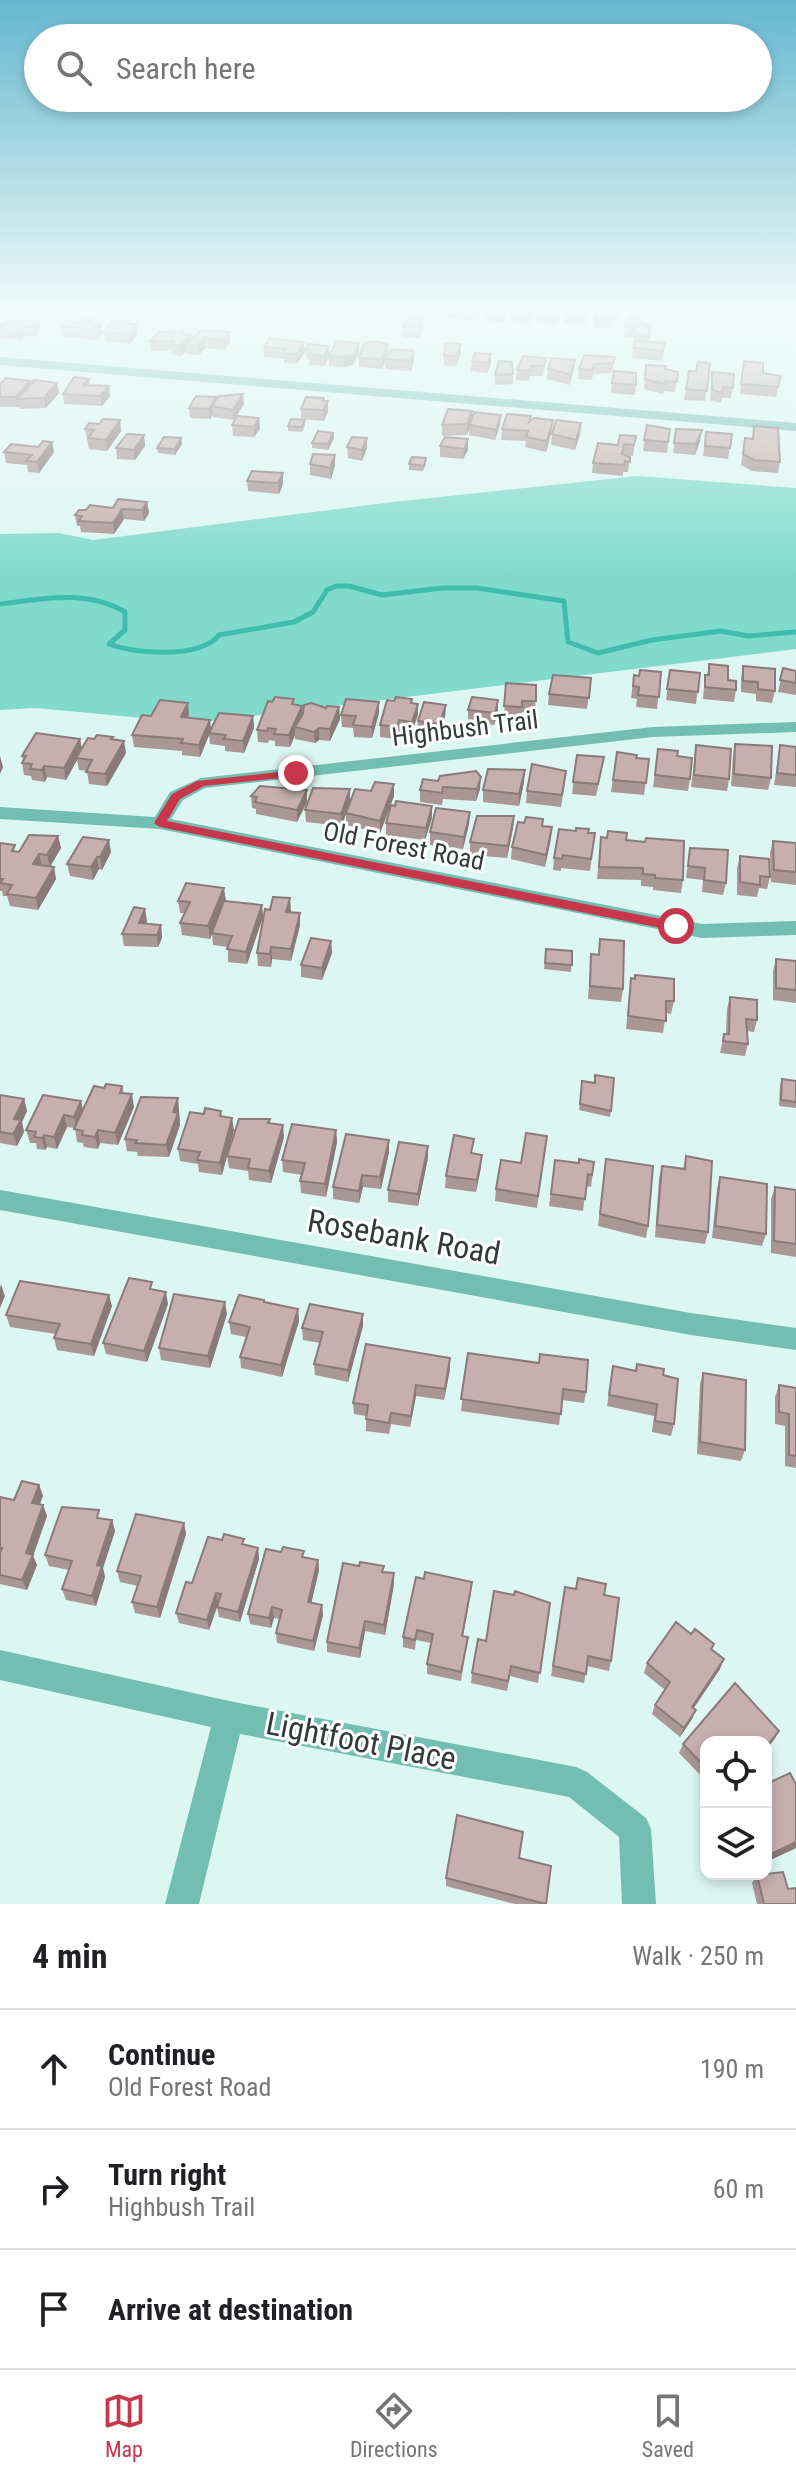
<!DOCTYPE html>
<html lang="en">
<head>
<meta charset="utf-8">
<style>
	body { margin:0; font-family:"Roboto Condensed",sans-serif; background:#f6f6f6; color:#202124 }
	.controls { position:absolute; right:24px; bottom:24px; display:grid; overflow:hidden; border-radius:16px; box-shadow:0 4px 12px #0003 }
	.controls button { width:72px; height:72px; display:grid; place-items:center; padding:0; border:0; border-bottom:2px solid #e0e0e0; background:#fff; color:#202124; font:40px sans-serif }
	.stop { position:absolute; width:24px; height:24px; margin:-18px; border:6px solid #c7364a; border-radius:50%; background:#fff }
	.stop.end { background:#c7364a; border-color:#fff; box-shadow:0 2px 8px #0008 }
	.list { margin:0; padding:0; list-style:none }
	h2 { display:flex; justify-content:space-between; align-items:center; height:104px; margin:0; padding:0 32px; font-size:34px }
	h2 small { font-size:26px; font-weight:400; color:#757577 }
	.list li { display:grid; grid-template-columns:52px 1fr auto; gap:24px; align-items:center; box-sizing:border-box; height:120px; padding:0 32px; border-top:2px solid #e0e0e0 }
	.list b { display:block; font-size:30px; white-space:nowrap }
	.list p { margin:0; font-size:26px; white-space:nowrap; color:#757577 }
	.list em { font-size:26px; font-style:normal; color:#757577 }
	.icon { flex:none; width:44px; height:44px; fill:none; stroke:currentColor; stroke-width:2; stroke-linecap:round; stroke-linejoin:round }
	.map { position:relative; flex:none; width:796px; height:1904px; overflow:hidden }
	.search { position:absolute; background:#fff; box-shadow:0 4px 12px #0003; left:24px; right:24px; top:24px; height:88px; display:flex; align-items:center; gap:20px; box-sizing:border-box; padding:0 28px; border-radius:44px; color:#757577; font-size:30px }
	.sheet { height:464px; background:#fff }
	nav { display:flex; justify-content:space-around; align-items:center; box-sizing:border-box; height:112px; border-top:2px solid #e0e0e0; background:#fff; font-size:22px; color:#757577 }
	nav a { display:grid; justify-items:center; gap:4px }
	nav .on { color:#c7364a }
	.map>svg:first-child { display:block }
	.green { fill:#81dbcd }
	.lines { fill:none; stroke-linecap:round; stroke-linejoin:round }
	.stream { stroke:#40bcac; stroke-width:5 }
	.minor { fill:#73beb2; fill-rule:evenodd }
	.wall { fill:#ab9696 }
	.shaded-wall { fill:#8b7a7a }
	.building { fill:#c7afaf; stroke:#8b7a7a; stroke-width:2 }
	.route { fill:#c7364a }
	.labels { text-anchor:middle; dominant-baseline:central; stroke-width:6; stroke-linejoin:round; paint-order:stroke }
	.street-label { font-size:26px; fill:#313b39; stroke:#fff }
	.near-street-label { font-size:32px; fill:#313b39; stroke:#fff }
</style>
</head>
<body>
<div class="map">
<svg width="796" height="1904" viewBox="0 0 796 1904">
	<rect width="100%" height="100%" fill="#dcf6f1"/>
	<path class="green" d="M637,476L796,488V649L196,723L36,708L0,710V534L59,533L93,540L393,502Z"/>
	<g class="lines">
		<path class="stream" d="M0,604C42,599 86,589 125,612V630L109,644C135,654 200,659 219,635L294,622L313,612L327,590L336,586H349L382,595L443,588H477L564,601L568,642L598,653L652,640L721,631L748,636L796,632"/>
		<path class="minor" d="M0,357L796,423V431L0,365Z
			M796,722V732L653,737L205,788L183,800L171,819L702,924L796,921V935L702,938L160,829L0,819V807L155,817L170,792L201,778L653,727Z
			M0,1190L691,1313L796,1328V1350L691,1335L0,1210Z
			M0,1650L229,1701L576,1767L587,1772L646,1818L651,1829L656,1904H622L619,1837L569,1797L240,1734L199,1904H165L211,1727L0,1680Z"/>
	</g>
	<path class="wall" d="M309,308H356L353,312L333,309L324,315L309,313Z
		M386,308H407L405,311L386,310Z
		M446,308H480V312L477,321L446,318Z
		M509,308L504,322L485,321V311Z
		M534,308L531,323L511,321V312Z
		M587,308L586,325L564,323L565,314Z
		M620,308L619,320H612L611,329L594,328L595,309Z
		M622,308H646L645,311L622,310Z
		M537,312H561L557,325L537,321Z
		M92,319L93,323L102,334L97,340L62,336L61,326Z
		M39,321L40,331L35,337L24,336L21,340L0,338V326Z
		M128,322V324L138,334L130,344L105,341L104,332Z
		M642,324H651L649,342L665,343L662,361L632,358L634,338L624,337L625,327Z
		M423,326L419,338L403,337V327Z
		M183,331L184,334L191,339L230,332V342L224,350L205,348L199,355L186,354V351L181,356L172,355L171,351H151L150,341Z
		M359,343V353L353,365L344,367L329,366V357L324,366L309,365V360L306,359L305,350L308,344L329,355Z
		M388,344V354L414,360L411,371L385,369V363L382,369L359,367V358Z
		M264,347L305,352L297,364L284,363V359L264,357Z
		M461,354L456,366L444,365V355Z
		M491,354V364L487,373L471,371L472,361Z
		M615,357L612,373L593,374L592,380L578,379L579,369Z
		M546,358L543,376H530L529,381L516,380L517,370Z
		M575,360L574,370L569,385L547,379L548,369Z
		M744,361L763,373L781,376L776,397L740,394Z
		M710,363L705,401L684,400L689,371H696Z
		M646,365L678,372L675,392L664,391L663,394L644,389Z
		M712,372L734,374L731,398H722L721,403L710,400Z
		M513,374V384L495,385V375Z
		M89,379L90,385L110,396L102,406L64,404L63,394Z
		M612,383L636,385L635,395L611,393Z
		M0,384H31L59,393L46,408L20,409L19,406L18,407H0Z
		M243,394L244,404L234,420L213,417V414L210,419L190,418L189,408Z
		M324,401L328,411L324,421L301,419V409Z
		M472,411V419L501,415L500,425L495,440L469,435V428L467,435L442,436V425Z
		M531,416V421L553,420L552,430L546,452L525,447L526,441L501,440L502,429Z
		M259,418L260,429L254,437L233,436L232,425Z
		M120,420L121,431L107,451L89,449L85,429L99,424Z
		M305,420V426L302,432L288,431V426Z
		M581,423L580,434L575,450L551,445L552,434Z
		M647,425L670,429L667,453L643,451Z
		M754,426L780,462L778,473L752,471L741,465L745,438L752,439Z
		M676,429L700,441L695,455L673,453Z
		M706,432L732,434L728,459L703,456Z
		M333,433L334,438L328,450L312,448V443Z
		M144,435L145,446L135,460L117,459L116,448Z
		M636,436L633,456L626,455L630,457L628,472H623V476L592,473L593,463L618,445Z
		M181,438L182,444L175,455L158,453L157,448Z
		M367,438V448L362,461L348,458L347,447Z
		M468,439V450L463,459L440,457V446Z
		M52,442L54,452L39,473L28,472L27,465L6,463L4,452L38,447Z
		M335,455V465L331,479L310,475V464Z
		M409,464H426L423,471L409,470Z
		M247,481L283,484L279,494L248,491Z
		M147,502L149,513L144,521L124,519L114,534L81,532L80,526H77L75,515L86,510L113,508Z
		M709,664L736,690L734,702L703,699L705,675H707Z
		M743,666L775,691L772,703L756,701V694L741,692V678Z
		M783,668L796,671V695L778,692Z
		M670,670L700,673L696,704L666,700Z
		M661,672L657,709L636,707L637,699L631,698L634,675L639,676Z
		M591,678L587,709L548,705L549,694Z
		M506,683L536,685L535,713L522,712L521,719L504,718Z
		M412,703L418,715L411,734L399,732L397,739L380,737V725Z
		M294,705L302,706L303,715L326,708L339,707L340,719L330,741L319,740L315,743L295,739V735L290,747L275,746V741L269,740L268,743L258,742L257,730Z
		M446,705L445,717L439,736L417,733L418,721Z
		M468,710L498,712L494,725L468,721Z
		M379,713L372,738L354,737L353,728L342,727L341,715Z
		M189,714L188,718L210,720L211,729L253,716L254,728L244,753L225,751V746L210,744L209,735L200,757L182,755V751L134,747L132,735L151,716Z
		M113,737V740L126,753L107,786L89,784L87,771L79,770L77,760L66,780L47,777L45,782L32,780L31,776L24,775L22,763L23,760L22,756L80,739L82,750L94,739Z
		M735,744L771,778L768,790L731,786L733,755Z
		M696,745L729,779L727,791L691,787Z
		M780,745L796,747V787L774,785Z
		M658,749L677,756L690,779L688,791L653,787Z
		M617,752L636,758L649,759L644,795L611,792Z
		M577,755L602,769L596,796L572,794Z
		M423,779L480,789L476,801L443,799L442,805L420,802V790Z
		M524,782L519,806L483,802V790Z
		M565,783L561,807L526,803L527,791Z
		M307,790V802L297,822L256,814V809L252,808L251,796Z
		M394,796L380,833L346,825V814L342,826L306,822L305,810L350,801Z
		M432,806V818L425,840L386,835V823Z
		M470,812L469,824L463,849L430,845V832Z
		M514,816L513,828L507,858L470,855V842Z
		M543,819L542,826L552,827L545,867L511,859L512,847L524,823Z
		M588,833H595L590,871L561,868V871L553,870L554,858Z
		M58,836L61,848L50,866L54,867L56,879L38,910L10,906L7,896H3L2,891H0V843L19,852Z
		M601,837L626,840L683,880L681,893L653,890V887L641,886V880L597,879Z
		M773,841L796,843V885L771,882L770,853Z
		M690,848L726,883L723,895L702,892L703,880L686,878Z
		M111,852L102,870L99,869L93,880L70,876L67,864Z
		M740,856L770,877L767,889L759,888L757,897L737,895V868Z
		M178,901H225L262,905L263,917L247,964L228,962V947L213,945L212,934L210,939L182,935L180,923L185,913H180Z
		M291,911L290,912L300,925L291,961L272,959L271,967L258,966L257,953Z
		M147,921L146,923L161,925L162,938L158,947L124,946L122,934Z
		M600,939L623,989L621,1002L588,999L591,954L598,955Z
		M331,941L332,953L322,980L301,977V965Z
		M546,949L572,951L571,972L544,969Z
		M776,959L796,961V1003L773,1000V971Z
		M631,978L674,1001L671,1014L666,1013L663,1033L626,1029Z
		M730,997L757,1020L754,1032L747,1031L748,1044L745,1056L720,1053L724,1034H726L727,1009Z
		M782,1079L796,1081V1108L779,1106L780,1085Z
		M582,1081L594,1083L611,1111L610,1117L579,1110Z
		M122,1086L124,1093L134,1107L118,1145L100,1143L98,1149L84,1147L83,1143L77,1142L75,1128L67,1127L57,1149L47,1147L45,1150L37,1149L36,1143H30L26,1130L43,1095L83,1110L104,1088Z
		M0,1095L24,1099L27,1111L22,1122L24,1132L17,1146L0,1143Z
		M178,1098L180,1125L169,1157L138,1156L137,1152L127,1151L125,1139Z
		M222,1116L234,1130L222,1175L199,1172L198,1164L180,1161L178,1149Z
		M270,1123L284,1137L271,1183L249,1180L248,1171L229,1168L227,1156Z
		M336,1130L337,1142L326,1197L301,1193L300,1181L302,1175L283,1172L282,1160Z
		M547,1136L537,1208L495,1201L496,1189Z
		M389,1140V1152L381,1189L363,1187L359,1203L333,1199V1187Z
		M428,1146V1158L418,1206L388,1202V1190Z
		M473,1153L481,1167L476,1192L445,1188L446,1176Z
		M686,1156L708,1232L705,1244L655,1237L659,1178L662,1166L683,1169Z
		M555,1160L579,1163L594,1162L591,1187L586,1186L583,1211L549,1206Z
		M604,1171L648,1226L646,1238L598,1226Z
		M720,1177L766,1234L762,1246L712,1238L717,1189Z
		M775,1187L796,1190V1257L771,1253V1199Z
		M154,1290L168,1304L147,1362L106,1354L103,1343Z
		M265,1302L298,1309L299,1321L282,1377L241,1368L240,1357L246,1337L231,1334L229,1322Z
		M112,1306L94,1356L57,1350L54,1338L56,1334L10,1327L6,1315Z
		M227,1314L210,1368L161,1360L159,1348Z
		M363,1326L348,1382L315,1375L314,1364L320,1343L303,1340L302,1328Z
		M468,1353L586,1392L584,1403L562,1400L559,1425L461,1411Z
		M613,1366L663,1375L674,1424L671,1436L652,1432L654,1416L607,1406Z
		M450,1369L444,1400L416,1396L410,1427L391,1424L389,1434L366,1431V1416L354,1414L353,1403Z
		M703,1373L745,1450L741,1461L697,1454L700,1384Z
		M779,1385L796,1388V1468L785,1466V1426L775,1424V1397Z
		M39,1485L43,1496L40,1504L43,1505L47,1516L33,1556L37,1565L27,1590L0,1584V1497L14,1500Z
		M102,1519L112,1520L115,1531L103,1568L105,1577L96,1606L66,1600L62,1589L69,1570L49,1566L45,1555Z
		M184,1523L186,1534L160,1618L135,1613L132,1602L138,1586L120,1582L117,1571Z
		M245,1545L258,1548L259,1559L240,1622L219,1617L217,1608L209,1630L179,1623L176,1613L192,1583Z
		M305,1557L318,1560L319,1570L311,1603L322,1605L323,1615L314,1651L277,1643L276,1633L279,1619L274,1618L271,1628L250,1624L248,1614Z
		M384,1572L394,1584L385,1635L365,1631L360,1658L327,1652V1642Z
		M424,1579L472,1582L463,1636L468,1637L461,1681L427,1674V1664L431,1643L416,1640L415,1650L403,1647V1637Z
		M565,1587L604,1595L611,1661L609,1671L587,1666L584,1683L551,1676Z
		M550,1603L538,1683L510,1676L507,1691L471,1683L472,1673L486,1641Z
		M691,1634L714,1644L712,1650L720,1669L694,1708L692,1719L680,1737L652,1714L655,1705L665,1690L644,1673L647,1663Z
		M779,1731L774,1740L706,1742L705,1780L679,1753L683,1744Z
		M766,1784H796V1848L766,1862Z
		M757,1875L796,1904H757L752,1883Z
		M446,1878L546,1904H515L446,1886Z"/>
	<path class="shaded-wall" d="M324,308H333V309L324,315Z
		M478,308H480V312L477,321Z
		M506,308H509L504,322L505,313Z
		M424,317L423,326L419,338V328Z
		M39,321L40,331L35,337L34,327Z
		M101,324L102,334L97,340L96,330Z
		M137,324L138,334L130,344L129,335Z
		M22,327L24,336L21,340L19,331Z
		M230,332V342L224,350V340Z
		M191,335L192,345L185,344L186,351L181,356L180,346Z
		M204,338L205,348L199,355L198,346Z
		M304,342L305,352L297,364V354Z
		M359,343V353L353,365L344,367V357Z
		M388,344V354L385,359L382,369V359Z
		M461,344V354L456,366V356Z
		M329,346V356L324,366V356Z
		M414,351V360L411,371V361Z
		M491,354V364L487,373L488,363Z
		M575,360L574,370L569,385L570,374Z
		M30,381L32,391L18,399L19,406L18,407L16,397Z
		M57,383L59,393L46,408L44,398Z
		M109,386L110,396L102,406L100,396Z
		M243,394L244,404L234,420L233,410Z
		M216,397L217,407L212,406L213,414L210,419L209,409Z
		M328,401V411L324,421L323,410Z
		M472,411V421L467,435V424Z
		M501,415L500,425L495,440L496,430Z
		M259,418L260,429L254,437V427Z
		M120,420L121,431L107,451L106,440Z
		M553,420L552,430L546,452L547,441Z
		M581,423L580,434L575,450L576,440Z
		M702,430L700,441L695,455L696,444Z
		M333,433L334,438L328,450V444Z
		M144,435L145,446L135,460L134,450Z
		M181,438L182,444L175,455V449Z
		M367,438V448L362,461V450Z
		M468,439V450L463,459L464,449Z
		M52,442L54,452L39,473L37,462Z
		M335,455V465L331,479L330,468Z
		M283,473V484L279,494L278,483Z
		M147,502L149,513L144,521L142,510Z
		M122,509L124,519L114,534L113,523Z
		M498,700V712L494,725L495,713Z
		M379,702V713L372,738V727Z
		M188,703L189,714L183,729L181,717Z
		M418,704V715L411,734L412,722Z
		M446,705L445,717L439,736V724Z
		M302,706L303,717L295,727V735L290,747L289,735Z
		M339,707L340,719L330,741V729Z
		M253,716L254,728L244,753L243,741Z
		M210,720L211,732L209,733V735L200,757L199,745Z
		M399,720V732L397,739V727Z
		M319,728V740L315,743L314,732Z
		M80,739L82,751L66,780L64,768Z
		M124,741L126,753L107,786L105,774Z
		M0,756L3,767L0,774Z
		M44,766L47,777L45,782L42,770Z
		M525,770L524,782L519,806V794Z
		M481,777L480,789L476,801L477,789Z
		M394,784V796L380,833V821Z
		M350,789V801L342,826L341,814Z
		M307,790V802L297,822V810Z
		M432,806V818L425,840L426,828Z
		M470,812L469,824L463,849L464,837Z
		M514,816L513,828L507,858L508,846Z
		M552,827L551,839L545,867L546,855Z
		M58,836L61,848L50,867L47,855Z
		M109,840L111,852L102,870L100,857Z
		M39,854L42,866L33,864Z
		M97,857L99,869L93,880L91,867Z
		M54,867L56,879L38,910L36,898Z
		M224,888L226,901L210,939L208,926Z
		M290,898L291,911L287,924L286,912Z
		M262,905L263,917L247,964L246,952Z
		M145,909L147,921L141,935L139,923Z
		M300,913V925L291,961V949Z
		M161,925L162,938L158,947L157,935Z
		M331,941L332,953L322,980V968Z
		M271,947L272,959L271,967L270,954Z
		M132,1094L134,1107L118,1145L115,1133Z
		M178,1098L180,1125L169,1157L166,1145L173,1112Z
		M24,1099L27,1111L22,1122L24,1132L17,1146L13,1134L14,1119Z
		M81,1101L84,1114L77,1129L74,1117Z
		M64,1115L67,1127L57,1149L54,1137Z
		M232,1118L234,1130L222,1175L220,1163Z
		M283,1125L284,1137L271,1183L269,1171Z
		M98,1130L100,1143L98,1149L95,1137Z
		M336,1130L337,1142L326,1197L325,1184Z
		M44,1135L47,1147L45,1150L42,1138Z
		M389,1140V1152L381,1189L380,1177Z
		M428,1146V1158L418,1206V1194Z
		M482,1155L481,1167L476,1192L477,1180Z
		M362,1175L363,1187L359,1203V1191Z
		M1,1284L5,1296L0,1308V1288Z
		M166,1292L168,1304L147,1362L144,1351Z
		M109,1295L112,1306L94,1356L91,1344Z
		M225,1302L227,1314L210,1368L208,1356Z
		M298,1309L299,1321L282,1377L281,1365Z
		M363,1314V1326L348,1382V1370Z
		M450,1358V1369L444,1400L445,1389Z
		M416,1385V1396L410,1427L411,1416Z
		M39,1485L43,1496L36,1513L32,1503Z
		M43,1505L47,1516L33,1556L37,1565L27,1590L22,1580L26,1553Z
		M112,1520L115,1531L103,1568L105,1577L96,1606L92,1596L97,1565Z
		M184,1523L186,1534L160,1618L157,1607Z
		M258,1548L259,1559L240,1622L238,1612Z
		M318,1560L319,1570L309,1613L308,1602Z
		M394,1573V1584L385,1635L384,1625Z
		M472,1582L471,1593L461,1646L462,1636Z
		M216,1593L218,1603L209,1630L207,1620Z
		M322,1605L323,1615L314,1651L313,1641Z
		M272,1607L274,1618L271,1628L269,1618Z
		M365,1621V1631L360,1658L359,1648Z
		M724,1659L720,1669L688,1716L692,1707Z
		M696,1710L692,1719L680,1737L684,1728Z
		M779,1731L774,1740L766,1750V1747Z
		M796,1842V1848L766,1862L771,1854Z"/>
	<path class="building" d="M446,308H478L477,311Z
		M486,308H506L505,313L485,311Z
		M512,308H533L532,313L511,312Z
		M538,308H560L558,316L537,312Z
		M567,308H587V315L565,314Z
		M620,308V310H612V319L595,318V309Z
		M410,316L424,317L419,328L403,327Z
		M629,317H640L642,324H651L649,337L634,333L635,328L625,327Z
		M83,319H92L89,323L101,324L96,330L61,326L66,321L81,322Z
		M11,320L39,321L34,327H22L19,331L0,329V326Z
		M113,321L128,322L126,324H137L129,335L104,332Z
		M202,330L230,332L224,340L204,338L198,346L185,344Z
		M183,331L181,334L191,335L180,346L171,345L174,341H150L159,332Z
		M270,338L304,342L297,354L284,353L286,349L264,347Z
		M337,341L359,343L353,355L344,357L329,356Z
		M372,341L388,344L382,359L359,358L364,343Z
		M635,341L665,343L663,351L633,348Z
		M445,343L461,344L456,356L444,355Z
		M308,344L329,346L324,356L309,355L312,350H305Z
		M392,349L414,351L411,361L385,359Z
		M475,353L491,354L488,363L472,361Z
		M584,355L615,357L613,363L594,364L593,370L579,369Z
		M523,356L546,358L544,366H531L530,371L517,370Z
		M551,358L575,360L570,374L548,369Z
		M499,361L512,362L513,374L495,375Z
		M744,361L763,363V373L781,376L778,387L741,384Z
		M698,362L710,363L707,391L686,389L689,371H696Z
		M646,365L666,366L665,369L678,372L677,382L665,381L664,384L645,379Z
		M614,371L636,373V385L612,383Z
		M712,372L734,374L733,388L723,387L722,393L712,390Z
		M74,377L89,379L83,385L109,386L100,396L63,394Z
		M6,378L30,381L16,397H0V384Z
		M34,380L57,383L44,398L18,399Z
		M243,394L233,410L212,406L219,396Z
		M196,396L216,397L209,409L189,408Z
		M306,397L324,398L323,401H328L323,410L301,409Z
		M448,409L472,411L467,424L442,425Z
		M474,412L501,415L496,430L470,425Z
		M507,414L531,416L529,422L534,418L553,420L547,441L526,437L528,431L502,429Z
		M237,416L259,418L254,427L232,425Z
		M103,419L120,420L106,440L88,438L94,430L85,429L89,423L99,424Z
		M291,419L305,420L302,427L288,426Z
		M556,420L581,423L576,440L552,434Z
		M647,425L670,429L668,442L644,440Z
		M754,426L778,428L780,462L754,460L743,454L745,438L753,439Z
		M676,429L702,430L696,444L674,443Z
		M318,431L333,433L328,444L312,443Z
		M706,432L732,434L730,448L705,446Z
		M127,434L144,435L134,450L116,448Z
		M620,435L636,436L634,445L624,444L622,454L630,457V462L625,461L624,465L593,463L598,443L618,445Z
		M164,437L181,438L175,449L157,448Z
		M352,437L367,438L362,450L347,447Z
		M445,437L468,439L464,449L440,446Z
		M43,441L52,442L37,462L26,461L32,455L4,452L11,444L38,447Z
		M313,454L335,455L330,468L310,464Z
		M412,457L426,458L424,466L409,464Z
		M252,471L283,473L278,483L247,481Z
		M118,499L147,502L142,510L122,509L113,523L79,521L82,516L75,515L79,510H86L90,505L113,508Z
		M709,664L728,666V680L736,681V690L705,687V675H709Z
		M743,666L775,669V691L758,689V682L743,681Z
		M783,668L796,671V683L780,680Z
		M640,670L661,672L659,697L638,695L639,687L633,686L634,675L639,676Z
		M670,670L700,673L698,692L667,689Z
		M553,675L591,678L589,698L549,694Z
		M506,683L536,685V701H522V707L504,706Z
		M275,697L294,699L292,704L302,706L289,735L274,734L276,729L268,728L267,731L257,730L268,701L272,702Z
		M396,697L412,699L411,703L418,704L412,722L399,720L397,727L380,725L387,700L394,701Z
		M472,697L498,700L495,713L468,710Z
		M346,699L379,702L372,727L353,725L356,716L341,715Z
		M160,700L188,703L181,717L210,720L199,745L181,743L183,739L132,735L142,715L151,716Z
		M424,702L446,705L439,724L418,721Z
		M311,703L326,708L327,706L339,707L330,729L319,728L314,732L295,727L303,714L304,705Z
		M219,713L253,716L243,741L224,739L226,735L209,733Z
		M36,733L80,739L64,768L44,766L42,770L30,769L32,764L22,763L26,756H22Z
		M97,735L113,737L111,739L124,741L105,774L86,772L92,760L76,758L88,738L94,739Z
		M735,744L772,746L771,778L734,774Z
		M696,745L731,749L729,779L694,775Z
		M780,745L796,747V775L777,773Z
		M658,749L678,751L677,756L692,758L690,779L655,775Z
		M617,752L637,755L636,758L649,759L646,783L613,780Z
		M577,755L604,757L598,784L573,782Z
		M532,764L566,771L562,795L527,791Z
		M488,769L525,770L519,794L483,790Z
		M476,771L481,777L477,789L443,787L442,793L420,790L423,779L438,781L440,776Z
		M375,782L394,784L380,821L346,813L355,789L371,791Z
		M260,786L307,790L297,810L255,802L257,797L251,796Z
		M313,788L350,789L341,814L305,810Z
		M396,801L432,806L426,828L386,823L391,805L395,806Z
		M436,808L470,812L464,837L430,832Z
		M477,816H514L508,846L470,842Z
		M526,817L543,819L542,826L552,827L546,855L512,847L518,822L524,823Z
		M576,828L589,829L588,833H595L591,859L563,855L562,859L554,858L559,829L576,831Z
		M608,831L627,833L626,840L645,842L646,838L684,841L683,880L655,878V875L643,874V868L599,867L601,837L607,838Z
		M29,835L58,836L47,855L39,854L33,864L54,867L36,898L7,894L12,885L0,883L3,879H0V843L15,845L12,851L19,852Z
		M83,837L109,840L100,857H97L91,867L67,864Z
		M773,841L796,843V872L774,870Z
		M690,848L728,850L726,883L704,880L705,868L688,866Z
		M740,856L769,859L770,877L760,876V885L740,882Z
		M186,883L224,888L208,926L180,923L190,902L178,901Z
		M273,897L290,898L286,912L300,913L291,949L271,947L270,954L257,953L265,909L270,910Z
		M224,901L262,905L246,952L227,949L232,936L212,933Z
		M134,907L145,909L139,923L161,925L157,935L122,934Z
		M311,938L331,941L322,968L301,965Z
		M600,939L624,941L623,989L590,986L591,954L599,955Z
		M546,949L572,951V965L545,963Z
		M776,959L796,961V990L776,988Z
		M635,975L674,979V1001H666V1021L628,1016L631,978L635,979Z
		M730,997L757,1000V1020L746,1019L748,1044L723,1041L724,1034H729Z
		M595,1075L614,1078L611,1111L580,1104L582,1081L595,1083Z
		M782,1079L796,1081V1102L781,1100Z
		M106,1084L122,1086L120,1093L132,1094L115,1133L98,1130L95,1137L82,1135L83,1131L74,1129L94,1086L104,1088Z
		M0,1095L24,1099L14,1119L21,1120L13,1134L0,1132Z
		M43,1095L81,1101L74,1117L64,1115L54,1137L44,1135L42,1138L34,1137L36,1132L26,1130Z
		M141,1097L178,1098L173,1112L178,1113L166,1145L135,1143L137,1140L125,1139Z
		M205,1108L221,1111L220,1116L232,1118L220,1163L197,1160L200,1152L178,1149L190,1112L204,1114Z
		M239,1119H270L268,1123L283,1125L269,1171L248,1168L250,1159L227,1156Z
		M292,1124L336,1130L325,1184L300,1181L305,1163L282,1160Z
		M526,1133L547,1136L538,1196L496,1189L501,1160L521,1163Z
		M346,1134L389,1140L380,1177L362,1175L359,1191L333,1187Z
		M454,1135L474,1139L471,1153L482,1155L477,1180L446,1176Z
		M399,1142L428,1146L418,1194L388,1190Z
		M686,1156L712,1161L708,1232L657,1225L662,1166L685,1169Z
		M579,1159L594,1162L592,1175L588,1174L585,1199L551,1194L555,1160L579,1163Z
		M606,1159L653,1166L648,1226L600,1214Z
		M720,1177L767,1184L766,1234L715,1226Z
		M775,1187L796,1190V1244L774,1241Z
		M129,1278L152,1282L150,1289L166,1292L144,1351L103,1343Z
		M20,1281L109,1295L91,1344L54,1338L60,1324L6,1315Z
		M174,1294L225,1302L208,1356L159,1348Z
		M239,1295L264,1300V1302L298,1309L281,1365L240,1357L250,1327L229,1322Z
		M310,1304L363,1314L348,1370L314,1364L323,1332L302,1328Z
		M366,1344L450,1358L445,1389L416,1385L411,1416L391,1413L389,1423L366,1419L368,1405L353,1403Z
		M468,1353L539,1363L540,1354L588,1360L586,1392L563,1389L561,1414L461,1399Z
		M637,1364L664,1369L663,1375L678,1379L674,1424L655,1421L657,1404L609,1395L613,1366L636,1371Z
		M703,1373L746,1380L745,1450L700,1442Z
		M779,1385L796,1388V1456L789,1455V1414L779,1412Z
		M22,1481L39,1485L32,1503L43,1505L26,1553L33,1555L22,1580L0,1575V1553L2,1548H0V1497L14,1500Z
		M62,1507L99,1510L97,1518L112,1520L97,1565L102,1566L92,1596L62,1589L72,1561L45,1555Z
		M136,1514L184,1523L157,1607L132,1602L141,1576L117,1571Z
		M224,1534L244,1539L242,1544L258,1548L238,1612L217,1607L221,1594L216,1593L207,1620L176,1613L186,1582L192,1583L208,1537L222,1540Z
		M283,1547L304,1551L302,1557L318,1560L308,1602L322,1605L313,1641L276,1633L282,1610L272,1607L269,1618L248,1614L266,1549L281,1552Z
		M360,1562L384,1566L382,1572L394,1573L384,1625L365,1621L359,1648L327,1642L343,1563L359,1566Z
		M425,1572L472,1582L462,1636L468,1637L461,1672L427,1664L433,1634L417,1630L415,1640L403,1637L416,1577L424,1579Z
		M578,1578L606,1584L604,1595L619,1598L611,1661L588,1656L586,1674L553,1666L565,1587L576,1589Z
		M494,1591L514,1595L515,1591L550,1603L540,1673L511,1666L508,1681L472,1673L478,1639L486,1641Z
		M676,1622L691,1634L695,1629L714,1644L711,1649L724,1659L692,1707L696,1710L684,1728L655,1705L670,1682L647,1663Z
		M735,1683L779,1731L766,1747V1742H706V1768L683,1744Z
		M790,1773L796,1784V1842L771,1854L766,1844V1784Z
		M457,1815L523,1832L519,1858L551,1866L546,1904L446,1878Z
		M783,1872L788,1889L796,1888V1904H764L757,1875Z"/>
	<linearGradient id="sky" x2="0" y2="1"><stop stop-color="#65b7d0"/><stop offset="0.54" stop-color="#effbf9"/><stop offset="1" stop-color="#effbf9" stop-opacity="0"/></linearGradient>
	<rect width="796" height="575" fill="url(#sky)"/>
	<path class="route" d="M296,770L300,771V776L204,786L180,799L167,821L676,922L683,926L676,931L160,827L154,823L172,794L197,781Z"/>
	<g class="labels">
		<g class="street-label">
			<text transform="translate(465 728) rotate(-7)">Highbush Trail</text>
			<text transform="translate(404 846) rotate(11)">Old Forest Road</text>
		</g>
		<g class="near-street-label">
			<text transform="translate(404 1237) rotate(10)">Rosebank Road</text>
			<text transform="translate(361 1741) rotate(11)">Lightfoot Place</text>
		</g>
	</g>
</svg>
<div class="controls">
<button><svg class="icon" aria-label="locate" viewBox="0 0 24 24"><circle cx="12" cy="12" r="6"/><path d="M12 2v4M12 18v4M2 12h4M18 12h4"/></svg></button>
<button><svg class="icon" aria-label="layers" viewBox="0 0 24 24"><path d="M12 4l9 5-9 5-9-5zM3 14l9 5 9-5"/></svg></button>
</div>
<div class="stop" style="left:676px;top:926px"></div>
<div class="stop end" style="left:296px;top:773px"></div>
<div class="search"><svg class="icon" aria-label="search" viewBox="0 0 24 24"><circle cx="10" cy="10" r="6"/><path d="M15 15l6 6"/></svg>Search here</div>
</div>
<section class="sheet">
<h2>4 min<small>Walk · 250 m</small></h2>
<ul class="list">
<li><svg class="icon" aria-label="ahead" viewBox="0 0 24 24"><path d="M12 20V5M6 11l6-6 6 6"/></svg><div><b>Continue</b><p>Old Forest Road</p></div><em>190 m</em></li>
<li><svg class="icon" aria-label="right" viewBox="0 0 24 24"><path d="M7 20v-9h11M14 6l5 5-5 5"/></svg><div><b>Turn right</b><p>Highbush Trail</p></div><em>60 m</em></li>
<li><svg class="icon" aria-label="arrive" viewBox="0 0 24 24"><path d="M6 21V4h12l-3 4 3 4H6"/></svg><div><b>Arrive at destination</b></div></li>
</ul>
</section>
<nav>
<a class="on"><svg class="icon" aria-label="map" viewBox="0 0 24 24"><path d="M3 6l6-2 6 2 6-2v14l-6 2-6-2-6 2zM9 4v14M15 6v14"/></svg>Map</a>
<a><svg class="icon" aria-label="directions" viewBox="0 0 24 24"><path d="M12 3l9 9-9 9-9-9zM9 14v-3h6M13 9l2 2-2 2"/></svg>Directions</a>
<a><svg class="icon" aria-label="saved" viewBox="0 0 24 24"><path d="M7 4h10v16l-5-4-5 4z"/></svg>Saved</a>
</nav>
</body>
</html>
